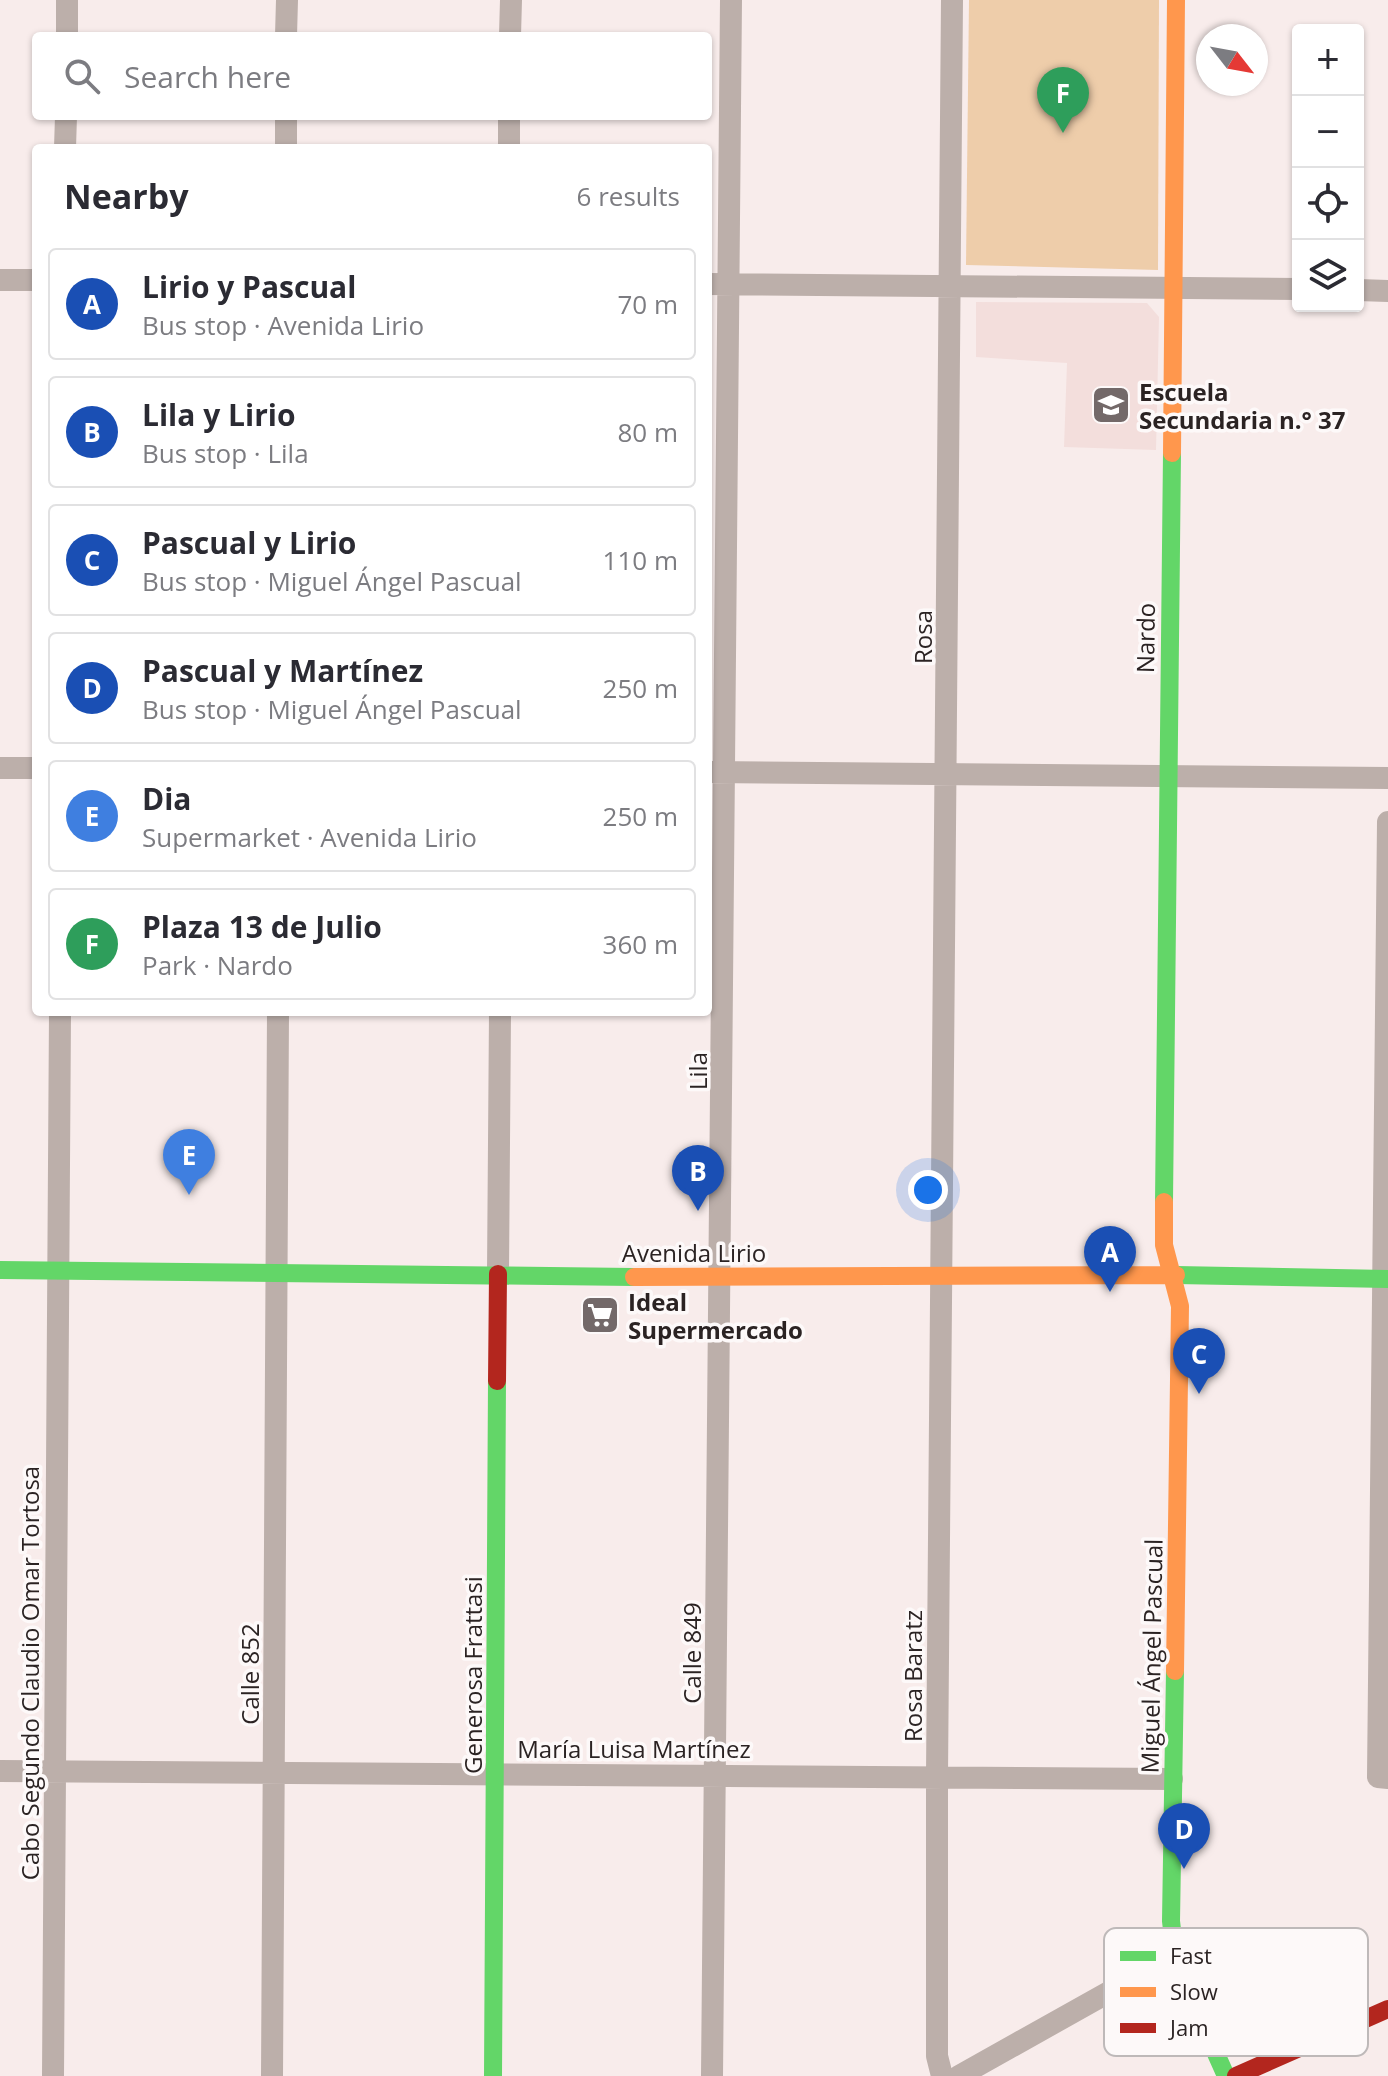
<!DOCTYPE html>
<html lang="en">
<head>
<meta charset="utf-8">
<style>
	body { margin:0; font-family:"Open Sans",sans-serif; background:#f7f7f7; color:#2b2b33 }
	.controls { position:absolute; right:24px; top:24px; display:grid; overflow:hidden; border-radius:8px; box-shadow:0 2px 6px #0004 }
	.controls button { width:72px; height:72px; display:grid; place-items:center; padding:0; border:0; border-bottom:2px solid #e1e1e2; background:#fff; color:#2b2b33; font:40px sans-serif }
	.compass { position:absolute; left:1196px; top:24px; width:72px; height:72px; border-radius:50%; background:#fff; box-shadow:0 2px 6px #0004; rotate:121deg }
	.you { position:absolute; left:928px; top:1190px; width:28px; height:28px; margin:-20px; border:6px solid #fff; border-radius:50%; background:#1a73e8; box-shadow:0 0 0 12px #1a73e833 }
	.badge { display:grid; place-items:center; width:52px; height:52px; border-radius:50%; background:#0f766e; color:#fff; font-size:26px; font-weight:700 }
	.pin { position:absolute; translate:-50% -66px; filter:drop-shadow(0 2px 4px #0008) }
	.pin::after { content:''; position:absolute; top:42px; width:28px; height:24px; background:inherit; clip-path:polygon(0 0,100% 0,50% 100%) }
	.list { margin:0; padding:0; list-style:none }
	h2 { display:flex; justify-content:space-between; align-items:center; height:104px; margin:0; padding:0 32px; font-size:34px }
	h2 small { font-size:26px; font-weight:400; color:#7c7c81 }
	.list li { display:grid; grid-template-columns:52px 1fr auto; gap:24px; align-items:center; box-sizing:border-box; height:112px; margin:0 16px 16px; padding:0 16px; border:2px solid #e1e1e2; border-radius:8px }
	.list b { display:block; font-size:30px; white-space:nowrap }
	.list p { margin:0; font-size:26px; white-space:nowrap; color:#7c7c81 }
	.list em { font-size:26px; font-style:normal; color:#7c7c81 }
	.icon { flex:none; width:44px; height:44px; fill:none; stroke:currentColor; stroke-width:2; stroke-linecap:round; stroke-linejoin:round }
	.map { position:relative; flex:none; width:1388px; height:2076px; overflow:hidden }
	.search { position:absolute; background:#fff; box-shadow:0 2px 6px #0004; left:32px; top:32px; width:680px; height:88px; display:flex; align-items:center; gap:20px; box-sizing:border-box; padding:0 28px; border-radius:8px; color:#7c7c81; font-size:30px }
	.panel { position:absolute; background:#fff; box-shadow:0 2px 6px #0004; left:32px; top:144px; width:680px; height:872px; border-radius:8px }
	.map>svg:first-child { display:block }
	.built { fill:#f3dedc }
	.green { fill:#eecdaa }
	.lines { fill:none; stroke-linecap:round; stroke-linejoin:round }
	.street { stroke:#bcafaa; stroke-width:22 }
	.fast { stroke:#63d668; stroke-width:18 }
	.slow { stroke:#ff974d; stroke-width:18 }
	.jam { stroke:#b3261e; stroke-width:18 }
	.labels { text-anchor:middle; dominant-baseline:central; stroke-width:7; stroke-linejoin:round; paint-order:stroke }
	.poi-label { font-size:24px; font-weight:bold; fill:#2b2323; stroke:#fdf9f9; text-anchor:start }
	.street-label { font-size:24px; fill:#2b2323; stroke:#fdf9f9 }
	.key { fill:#fdf9f9; stroke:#beb9b9; stroke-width:2 }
	.key-label { font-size:22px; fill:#2b2323 }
</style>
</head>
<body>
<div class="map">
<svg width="1388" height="2076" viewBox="0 0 1388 2076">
	<rect width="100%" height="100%" fill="#f8eceb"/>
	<path class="built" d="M976,302L1147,303L1159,317L1156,450L1064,447L1067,363L976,357Z"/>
	<path class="green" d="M969,0H1159L1158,270L966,265Z"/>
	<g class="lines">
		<path class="street" d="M67,36V0
			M286,36L287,0
			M510,36L511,0
			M65,148L66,116
			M286,148V116
			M509,148V116
			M0,280H36
			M708,284L1298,289
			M1358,290L1388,291
			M0,768H36
			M709,772L1388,778
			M1388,822L1378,1777L1388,1778
			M498,1274L500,1012
			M0,1771L1172,1779
			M53,2076L60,1012
			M272,2076L278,1012
			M712,2076L731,0
			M942,2076L937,2056V1775L952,0
			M959,2076L1175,1955"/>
		<path class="fast" d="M1164,1202L1172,453
			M0,1270L634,1277
			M1176,1275L1388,1279
			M1175,1671L1171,1921L1176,1964L1226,2076
			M493,2076L497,1381"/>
		<path class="slow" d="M1172,453L1176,0
			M1164,1202V1245L1180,1306L1175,1671
			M634,1277L1176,1275"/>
		<path class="jam" d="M497,1381L498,1274
			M1236,2076L1388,2009"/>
	</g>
	<defs>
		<g id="school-square" transform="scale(2)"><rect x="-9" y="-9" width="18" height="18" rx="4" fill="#736969" stroke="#fdf9f9"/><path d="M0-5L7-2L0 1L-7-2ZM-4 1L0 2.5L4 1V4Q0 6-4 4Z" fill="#fff"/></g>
		<g id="supermarket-square" transform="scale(2)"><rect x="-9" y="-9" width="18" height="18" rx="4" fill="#736969" stroke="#fdf9f9"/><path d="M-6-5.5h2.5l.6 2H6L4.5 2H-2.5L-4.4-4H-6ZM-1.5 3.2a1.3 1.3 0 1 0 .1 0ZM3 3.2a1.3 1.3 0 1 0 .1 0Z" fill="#fff"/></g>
	</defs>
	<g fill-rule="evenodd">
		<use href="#school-square" x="1111" y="405"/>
		<use href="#supermarket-square" x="600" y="1315"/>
	</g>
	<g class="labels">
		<g class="poi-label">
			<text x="1139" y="391">Escuela<tspan x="1139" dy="28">Secundaria n.° 37</tspan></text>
			<text x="628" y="1301">Ideal<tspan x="628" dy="28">Supermercado</tspan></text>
		</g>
		<g class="street-label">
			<text transform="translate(922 637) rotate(-90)">Rosa</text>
			<text transform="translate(1145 638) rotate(-89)">Nardo</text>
			<text transform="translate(697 1071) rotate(-90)">Lila</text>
			<text x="694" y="1252">Avenida Lirio</text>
			<text transform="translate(691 1653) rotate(-90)">Calle 849</text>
			<text transform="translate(1151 1656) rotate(-89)">Miguel Ángel Pascual</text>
			<text transform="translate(29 1673) rotate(-90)">Cabo Segundo Claudio Omar Tortosa</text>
			<text transform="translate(249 1674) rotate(-90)">Calle 852</text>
			<text transform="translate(472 1675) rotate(-90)">Generosa Frattasi</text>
			<text transform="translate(912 1676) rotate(-90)">Rosa Baratz</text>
			<text x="634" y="1748">María Luisa Martínez</text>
		</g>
	</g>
	<rect x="1104" y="1928" width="264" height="128" rx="12" class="key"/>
	<rect x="1120" y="1951" width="36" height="10" fill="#63d668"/>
	<rect x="1120" y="1987" width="36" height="10" fill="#ff974d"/>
	<rect x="1120" y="2023" width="36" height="10" fill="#b3261e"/>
	<g class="key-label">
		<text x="1170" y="1964">Fast</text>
		<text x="1170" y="2000">Slow</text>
		<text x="1170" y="2036">Jam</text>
	</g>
</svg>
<div class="controls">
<button>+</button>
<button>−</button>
<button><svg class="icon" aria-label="locate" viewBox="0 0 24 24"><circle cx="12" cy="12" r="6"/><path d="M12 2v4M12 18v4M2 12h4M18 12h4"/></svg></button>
<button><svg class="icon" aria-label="layers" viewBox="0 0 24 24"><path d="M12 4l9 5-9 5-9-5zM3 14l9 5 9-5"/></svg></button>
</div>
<svg class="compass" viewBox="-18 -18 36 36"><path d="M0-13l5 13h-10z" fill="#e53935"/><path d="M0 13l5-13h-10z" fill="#7c7c81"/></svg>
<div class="you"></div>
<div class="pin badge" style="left:1110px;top:1292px;background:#1a4fb4">A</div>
<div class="pin badge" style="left:698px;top:1211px;background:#1a4fb4">B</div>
<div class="pin badge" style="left:1199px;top:1394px;background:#1a4fb4">C</div>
<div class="pin badge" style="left:1184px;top:1869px;background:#1a4fb4">D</div>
<div class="pin badge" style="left:189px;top:1195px;background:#3f7fe0">E</div>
<div class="pin badge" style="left:1063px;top:133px;background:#2e9e5b">F</div>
<div class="search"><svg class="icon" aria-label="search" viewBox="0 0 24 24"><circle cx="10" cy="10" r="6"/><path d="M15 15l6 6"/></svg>Search here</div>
<section class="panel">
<h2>Nearby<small>6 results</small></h2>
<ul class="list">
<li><span class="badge" style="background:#1a4fb4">A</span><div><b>Lirio y Pascual</b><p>Bus stop · Avenida Lirio</p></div><em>70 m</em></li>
<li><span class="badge" style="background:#1a4fb4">B</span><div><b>Lila y Lirio</b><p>Bus stop · Lila</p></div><em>80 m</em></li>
<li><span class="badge" style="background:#1a4fb4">C</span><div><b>Pascual y Lirio</b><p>Bus stop · Miguel Ángel Pascual</p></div><em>110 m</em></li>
<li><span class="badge" style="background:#1a4fb4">D</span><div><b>Pascual y Martínez</b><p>Bus stop · Miguel Ángel Pascual</p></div><em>250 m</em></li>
<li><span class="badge" style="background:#3f7fe0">E</span><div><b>Dia</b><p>Supermarket · Avenida Lirio</p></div><em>250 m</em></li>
<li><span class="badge" style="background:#2e9e5b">F</span><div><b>Plaza 13 de Julio</b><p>Park · Nardo</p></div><em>360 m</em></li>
</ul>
</section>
</div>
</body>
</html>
